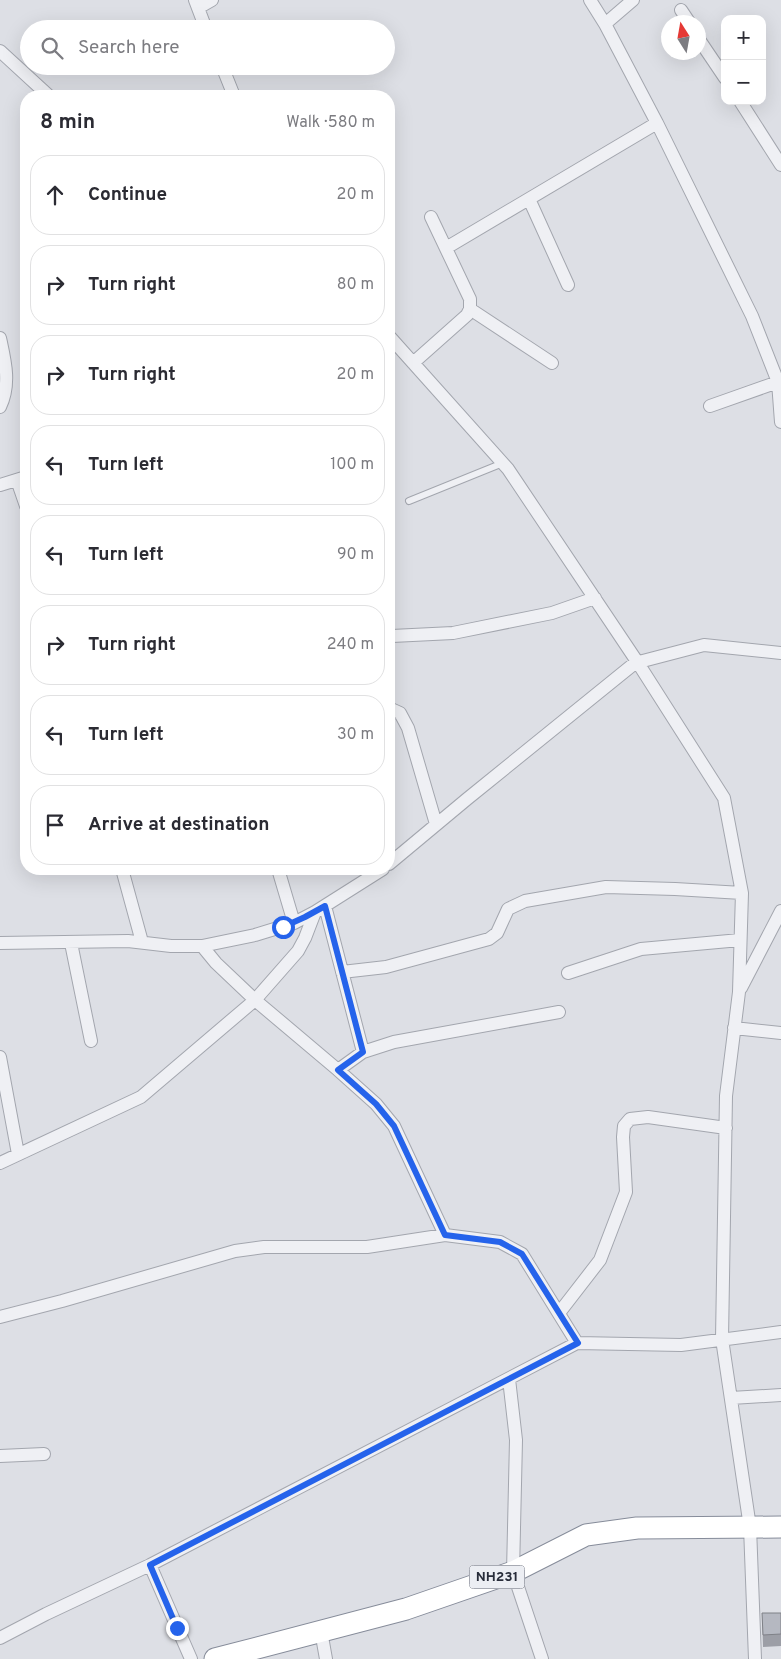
<!DOCTYPE html>
<html lang="en">
<head>
<meta charset="utf-8">
<style>
	body { margin:0; font-family:Overpass,sans-serif; background:#f2f2f3; color:#2b2b33 }
	.controls { position:absolute; right:15px; top:15px; display:grid; overflow:hidden; border-radius:10px; box-shadow:0 5px 20px #0002 }
	.controls button { width:45px; height:45px; display:grid; place-items:center; padding:0; border:0; border-bottom:1px solid #e1e1e2; background:#fff; color:#2b2b33; font:25px sans-serif }
	.compass { position:absolute; left:661px; top:15px; width:45px; height:45px; border-radius:50%; background:#fff; box-shadow:0 5px 20px #0002; rotate:349deg }
	.stop { position:absolute; width:15px; height:15px; margin:-11px; border:4px solid #2563eb; border-radius:50%; background:#fff }
	.stop.end { background:#2563eb; border-color:#fff; box-shadow:0 1px 5px #0008 }
	.list { margin:0; padding:0; list-style:none }
	h2 { display:flex; justify-content:space-between; align-items:center; height:65px; margin:0; padding:0 20px; font-size:21px }
	h2 small { font-size:16px; font-weight:400; color:#7c7c81 }
	.list li { display:grid; grid-template-columns:32px 1fr auto; gap:15px; align-items:center; box-sizing:border-box; height:80px; margin:0 10px 10px; padding:0 10px; border:1px solid #e1e1e2; border-radius:20px }
	.list b { display:block; font-size:19px; white-space:nowrap }
	.list em { font-size:16px; font-style:normal; color:#7c7c81 }
	.icon { flex:none; width:28px; height:28px; fill:none; stroke:currentColor; stroke-width:2; stroke-linecap:round; stroke-linejoin:round }
	.map { position:relative; flex:none; width:781px; height:1659px; overflow:hidden }
	.search { position:absolute; background:#fff; box-shadow:0 5px 20px #0002; left:20px; top:20px; width:375px; height:55px; display:flex; align-items:center; gap:12px; box-sizing:border-box; padding:0 18px; border-radius:28px; color:#7c7c81; font-size:19px }
	.panel { position:absolute; background:#fff; box-shadow:0 5px 20px #0002; left:20px; top:90px; width:375px; height:785px; border-radius:20px }
	.map>svg:first-child { display:block }
	.lines { fill:none; stroke-linecap:round; stroke-linejoin:round }
	.service-casing { stroke:#a3a6ae; stroke-width:8 }
	.minor-casing { stroke:#a3a6ae; stroke-width:14 }
	.trunk-casing { stroke:#868c9a; stroke-width:23 }
	.service { stroke:#eff0f4; stroke-width:6 }
	.minor { stroke:#eff0f4; stroke-width:12 }
	.trunk { stroke:#fff; stroke-width:21 }
	.wall { fill:#9c9ea6 }
	.building { fill:#b5b8c1; stroke:#7f8187 }
	.route { stroke:#2563eb; stroke-width:6 }
	.labels { text-anchor:middle; dominant-baseline:central; stroke-width:4; stroke-linejoin:round; paint-order:stroke }
	.shield { fill:#eceef3; stroke:#636772; stroke-width:1 }
	.shield-label { font-size:14px; font-weight:bold; fill:#282d3a }
</style>
</head>
<body>
<div class="map">
<svg width="781" height="1659" viewBox="0 0 781 1659">
	<rect width="100%" height="100%" fill="#dddfe5"/>
	<g class="lines">
		<g class="service-casing">
			<path id="service" d="M409,501L503,463"/>
		</g>
		<g class="minor-casing">
			<path id="minor" d="M195,0L206,29
				M590,0L605,24L657,123L752,316L778,382L781,422
				M198,8L212,0
				M681,10L689,22
				M605,24L633,0
				M698,38L725,78
				M0,51L49,96
				M222,66L234,96
				M740,101L781,165
				M529,199L568,285
				M446,248L657,123
				M470,309L552,363
				M389,336L508,469L638,663L724,798L742,893L739,992L726,1096L722,1339L750,1527L755,1659
				M0,338C5,361 11,384 0,407
				M413,363L467,315L470,309V299L431,217
				M710,406L781,381
				M17,480L26,506
				M0,485L26,477
				M392,636L453,633L552,613L595,598
				M389,708L400,713L408,728L436,824
				M389,864L467,799L635,663L704,645L781,653
				M122,869L142,942
				M278,869L294,923
				M325,906L363,1052
				M0,943L128,941L171,946H202L255,935L294,923L315,912L383,869
				M71,943L91,1041
				M202,946L216,963L255,1000L338,1070L376,1104L394,1126L445,1235
				M342,972L386,967L489,939L497,933L508,909L525,901L606,887L675,889L742,893
				M568,973L641,949L740,940
				M741,988L781,911
				M734,1028L781,1033
				M0,1057L18,1154
				M338,1070L363,1052L394,1042L559,1012
				M0,1163L141,1097L255,1000L298,951L305,938L315,912
				M559,1313L600,1260L626,1192L623,1137L624,1126L630,1119L648,1117L726,1128
				M0,1317L62,1301L235,1251L264,1247H367L445,1235L500,1242L522,1254L577,1343
				M509,1379L516,1440L513,1572L542,1659
				M731,1398L781,1395
				M0,1456L44,1454
				M150,1565L191,1659
				M321,1631L326,1659
				M0,1638L46,1614L150,1565L577,1343L681,1345L781,1332"/>
		</g>
		<g class="trunk-casing">
			<path id="trunk" d="M215,1659L406,1609L513,1572L586,1535L637,1528L781,1527"/>
		</g>
		<use href="#service" class="service"/>
		<use href="#minor" class="minor"/>
		<use href="#trunk" class="trunk"/>
	</g>
	<path class="wall" d="M762,1613H781V1646L763,1647Z"/>
	<path class="building" d="M762,1613H781V1634L763,1635Z"/>
	<g class="lines">
		<path class="route" d="M177,1628L150,1565L578,1343L522,1254L500,1242L445,1235L394,1126L376,1104L338,1070L363,1052L325,906L305,917L283,927"/>
	</g>
	<g class="labels">
		<rect class="shield" x="469.5" y="1565.5" width="55" height="23" rx="4"/>
		<g class="shield-label">
			<text x="497" y="1577">NH231</text>
		</g>
	</g>
</svg>
<div class="controls">
<button>+</button>
<button>−</button>
</div>
<svg class="compass" viewBox="-18 -18 36 36"><path d="M0-13l5 13h-10z" fill="#e53935"/><path d="M0 13l5-13h-10z" fill="#7c7c81"/></svg>
<div class="stop" style="left:283px;top:927px"></div>
<div class="stop end" style="left:177px;top:1628px"></div>
<div class="search"><svg class="icon" aria-label="search" viewBox="0 0 24 24"><circle cx="10" cy="10" r="6"/><path d="M15 15l6 6"/></svg>Search here</div>
<section class="panel">
<h2>8 min<small>Walk · 580 m</small></h2>
<ul class="list">
<li><svg class="icon" aria-label="ahead" viewBox="0 0 24 24"><path d="M12 20V5M6 11l6-6 6 6"/></svg><div><b>Continue</b></div><em>20 m</em></li>
<li><svg class="icon" aria-label="right" viewBox="0 0 24 24"><path d="M7 20v-9h11M14 6l5 5-5 5"/></svg><div><b>Turn right</b></div><em>80 m</em></li>
<li><svg class="icon" aria-label="right" viewBox="0 0 24 24"><path d="M7 20v-9h11M14 6l5 5-5 5"/></svg><div><b>Turn right</b></div><em>20 m</em></li>
<li><svg class="icon" aria-label="left" viewBox="0 0 24 24"><path d="M17 20v-9H6M10 6l-5 5 5 5"/></svg><div><b>Turn left</b></div><em>100 m</em></li>
<li><svg class="icon" aria-label="left" viewBox="0 0 24 24"><path d="M17 20v-9H6M10 6l-5 5 5 5"/></svg><div><b>Turn left</b></div><em>90 m</em></li>
<li><svg class="icon" aria-label="right" viewBox="0 0 24 24"><path d="M7 20v-9h11M14 6l5 5-5 5"/></svg><div><b>Turn right</b></div><em>240 m</em></li>
<li><svg class="icon" aria-label="left" viewBox="0 0 24 24"><path d="M17 20v-9H6M10 6l-5 5 5 5"/></svg><div><b>Turn left</b></div><em>30 m</em></li>
<li><svg class="icon" aria-label="arrive" viewBox="0 0 24 24"><path d="M6 21V4h12l-3 4 3 4H6"/></svg><div><b>Arrive at destination</b></div></li>
</ul>
</section>
</div>
</body>
</html>
